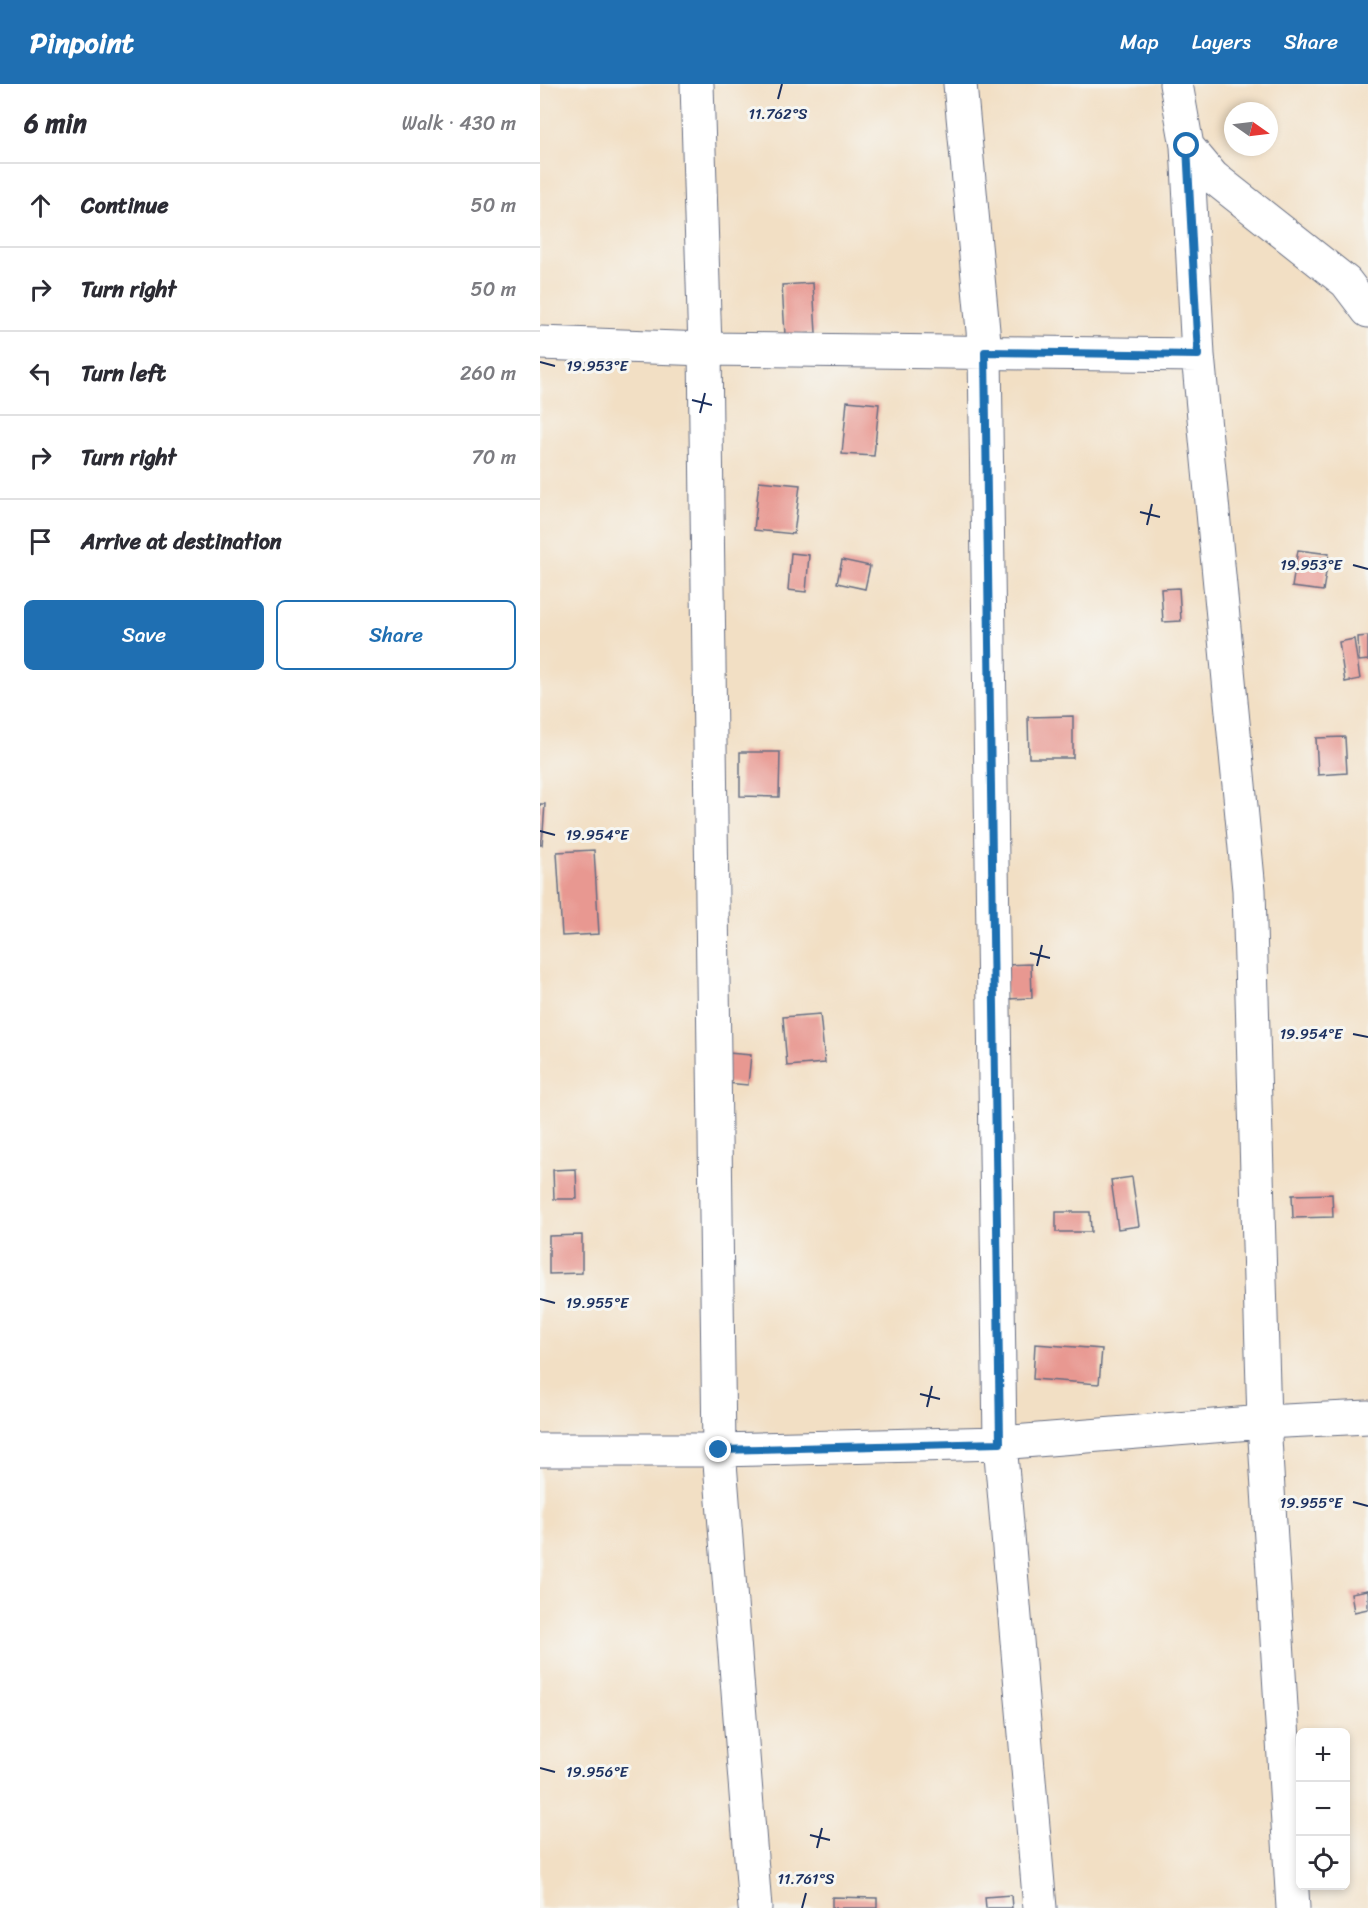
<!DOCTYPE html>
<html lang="en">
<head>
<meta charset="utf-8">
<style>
	body { margin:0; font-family:Sriracha,sans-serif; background:#f2f2f3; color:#2b2b33 }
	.controls { position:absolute; right:18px; bottom:18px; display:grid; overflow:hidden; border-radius:9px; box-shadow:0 3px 9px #0003 }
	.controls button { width:54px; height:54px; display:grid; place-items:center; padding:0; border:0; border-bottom:2px solid #e1e1e2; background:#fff; color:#2b2b33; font:30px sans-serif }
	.compass { position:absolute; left:684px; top:18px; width:54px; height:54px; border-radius:50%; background:#fff; box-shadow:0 3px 9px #0003; rotate:104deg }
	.stop { position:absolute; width:18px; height:18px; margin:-14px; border:4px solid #1f6fb2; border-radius:50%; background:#fff }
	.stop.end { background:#1f6fb2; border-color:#fff; box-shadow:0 2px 6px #0008 }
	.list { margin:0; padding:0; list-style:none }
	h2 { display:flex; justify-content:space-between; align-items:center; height:78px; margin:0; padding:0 24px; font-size:26px }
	h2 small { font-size:20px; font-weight:400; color:#7c7c81 }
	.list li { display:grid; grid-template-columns:39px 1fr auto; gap:18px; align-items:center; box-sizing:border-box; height:84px; padding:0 24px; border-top:2px solid #e1e1e2 }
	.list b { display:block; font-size:22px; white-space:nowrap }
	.list em { font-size:20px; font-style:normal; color:#7c7c81 }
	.actions { display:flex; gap:12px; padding:18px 24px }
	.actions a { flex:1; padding:14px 0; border:2px solid #1f6fb2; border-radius:9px; text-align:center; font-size:21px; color:#1f6fb2 }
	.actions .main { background:#1f6fb2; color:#fff }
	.icon { flex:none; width:33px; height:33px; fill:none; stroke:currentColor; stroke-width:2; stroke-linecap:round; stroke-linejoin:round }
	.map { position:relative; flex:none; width:828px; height:1824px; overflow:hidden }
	header { display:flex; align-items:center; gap:36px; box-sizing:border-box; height:84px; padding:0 30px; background:#1f6fb2; color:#fff }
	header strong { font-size:28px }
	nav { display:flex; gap:33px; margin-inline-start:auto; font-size:21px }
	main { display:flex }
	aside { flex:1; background:#fff }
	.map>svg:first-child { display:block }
	.building { fill:#e89891 }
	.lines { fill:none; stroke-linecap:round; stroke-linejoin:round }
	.minor-casing { stroke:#666d82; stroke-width:35 }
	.minor { stroke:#fff; stroke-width:33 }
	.route { stroke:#1f6fb2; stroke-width:8 }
	.ticks { fill:none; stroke:#1b2f5e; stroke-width:2 }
	.ticks-label { font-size:15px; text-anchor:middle; fill:#1b2f5e; stroke:#f6f6f2; stroke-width:6; stroke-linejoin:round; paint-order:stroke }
</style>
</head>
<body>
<header>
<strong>Pinpoint</strong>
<nav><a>Map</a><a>Layers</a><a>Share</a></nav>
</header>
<main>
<aside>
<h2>6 min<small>Walk · 430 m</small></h2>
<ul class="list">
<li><svg class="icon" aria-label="ahead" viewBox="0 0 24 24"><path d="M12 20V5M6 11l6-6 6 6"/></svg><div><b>Continue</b></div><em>50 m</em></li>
<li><svg class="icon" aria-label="right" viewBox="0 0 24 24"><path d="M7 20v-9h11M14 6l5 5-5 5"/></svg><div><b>Turn right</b></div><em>50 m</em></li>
<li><svg class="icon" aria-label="left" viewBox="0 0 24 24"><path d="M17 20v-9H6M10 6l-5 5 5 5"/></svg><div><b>Turn left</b></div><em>260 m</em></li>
<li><svg class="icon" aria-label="right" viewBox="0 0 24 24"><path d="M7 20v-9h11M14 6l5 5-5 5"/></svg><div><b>Turn right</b></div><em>70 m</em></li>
<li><svg class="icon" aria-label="arrive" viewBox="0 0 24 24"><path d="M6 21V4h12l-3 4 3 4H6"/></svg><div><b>Arrive at destination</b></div></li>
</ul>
<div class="actions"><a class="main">Save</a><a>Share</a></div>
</aside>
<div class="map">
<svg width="828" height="1824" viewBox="0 0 828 1824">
	<rect width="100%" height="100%" fill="#f6f6f2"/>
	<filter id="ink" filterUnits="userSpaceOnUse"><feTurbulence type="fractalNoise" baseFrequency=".0167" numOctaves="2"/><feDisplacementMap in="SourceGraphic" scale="12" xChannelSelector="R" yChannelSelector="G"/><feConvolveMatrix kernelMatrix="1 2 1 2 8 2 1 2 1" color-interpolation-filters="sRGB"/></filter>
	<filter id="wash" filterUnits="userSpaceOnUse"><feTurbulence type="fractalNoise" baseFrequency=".008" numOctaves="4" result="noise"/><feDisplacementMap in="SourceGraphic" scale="24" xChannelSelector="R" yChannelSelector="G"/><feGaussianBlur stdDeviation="1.35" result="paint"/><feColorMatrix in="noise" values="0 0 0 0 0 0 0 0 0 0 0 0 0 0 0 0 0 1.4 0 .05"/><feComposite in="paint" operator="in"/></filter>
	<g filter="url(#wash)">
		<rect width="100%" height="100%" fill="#f2dfc4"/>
		<g id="blocks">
			<path class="building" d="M273,199L276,249L245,251L242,201Z
				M307,317L339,320L334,372L302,370Z
				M219,397L260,401L254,450L214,446Z
				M758,466L789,470L783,507L752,503Z
				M251,469L269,471L266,508L248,506Z
				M302,476L330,482L325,505L297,499Z
				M639,504L641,537L623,538L621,505Z
				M828,552V576L819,577L818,553Z
				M814,555L820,595L805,598L799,558Z
				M533,632V674H489L488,633Z
				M805,653L807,689L778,691L776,654Z
				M200,668H240L239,713L200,712Z
				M0,720H5L2,761H0Z
				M54,766L59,850L22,852L17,768Z
				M491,880L492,914L466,915L465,881Z
				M280,930L285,979L247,982L243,933Z
				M188,969L211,971L208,1001L186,999Z
				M36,1085L37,1115H14L13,1086Z
				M592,1093L599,1142L578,1145L571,1096Z
				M792,1110L793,1133L753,1134L752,1111Z
				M516,1128H550L551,1148H516Z
				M42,1151V1189L9,1190V1152Z
				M495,1260L562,1265L559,1300L493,1295Z
				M828,1506V1525L814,1528L811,1509Z
				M471,1811L472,1824H446L445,1813Z
				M292,1813L337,1814V1824H292Z"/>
		</g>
	</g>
	<g filter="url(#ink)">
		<use href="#blocks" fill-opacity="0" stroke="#666d82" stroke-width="1.5"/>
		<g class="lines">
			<g class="minor-casing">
				<path id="minor" d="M420,0L445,268L460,1359L500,1824
					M636,0L647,62L673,93L806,198L828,227
					M647,62L658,271L709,806L724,1338L828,1333
					M0,259L165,265L157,0
					M0,1366H179L460,1359L724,1338L753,1824
					M215,1824L179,1366L165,265L658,271"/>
			</g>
			<use href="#minor" class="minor"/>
		</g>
	</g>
	<g class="lines" filter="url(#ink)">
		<path class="route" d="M179,1366L460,1359L445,268L658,271L647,62"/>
	</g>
	<path class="ticks" d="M238,15L242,0M0,278L15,282M152,316L172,321M160,329L165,309M600,428L620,433M607,441L612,420M813,481L828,485M0,747L15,751M490,869L510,874M497,882L502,861M813,950L828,953M0,1215L15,1219M380,1310L400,1315M387,1323L392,1302M813,1418L828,1422M0,1684L15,1688M270,1751L290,1756M277,1764L282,1744M262,1824L266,1809"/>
	<g class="ticks-label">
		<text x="238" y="35">11.762°S</text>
		<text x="57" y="287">19.953°E</text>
		<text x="771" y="486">19.953°E</text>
		<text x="57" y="756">19.954°E</text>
		<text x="771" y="955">19.954°E</text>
		<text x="57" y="1224">19.955°E</text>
		<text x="771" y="1424">19.955°E</text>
		<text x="57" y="1693">19.956°E</text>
		<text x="266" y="1800">11.761°S</text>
	</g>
</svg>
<div class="controls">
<button>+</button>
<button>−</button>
<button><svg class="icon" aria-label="locate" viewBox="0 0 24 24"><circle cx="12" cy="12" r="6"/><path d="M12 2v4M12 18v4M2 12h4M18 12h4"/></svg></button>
</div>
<svg class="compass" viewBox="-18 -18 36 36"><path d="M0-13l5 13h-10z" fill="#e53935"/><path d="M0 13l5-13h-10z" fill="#7c7c81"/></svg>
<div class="stop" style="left:647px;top:62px"></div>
<div class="stop end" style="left:179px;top:1366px"></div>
</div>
</main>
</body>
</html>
